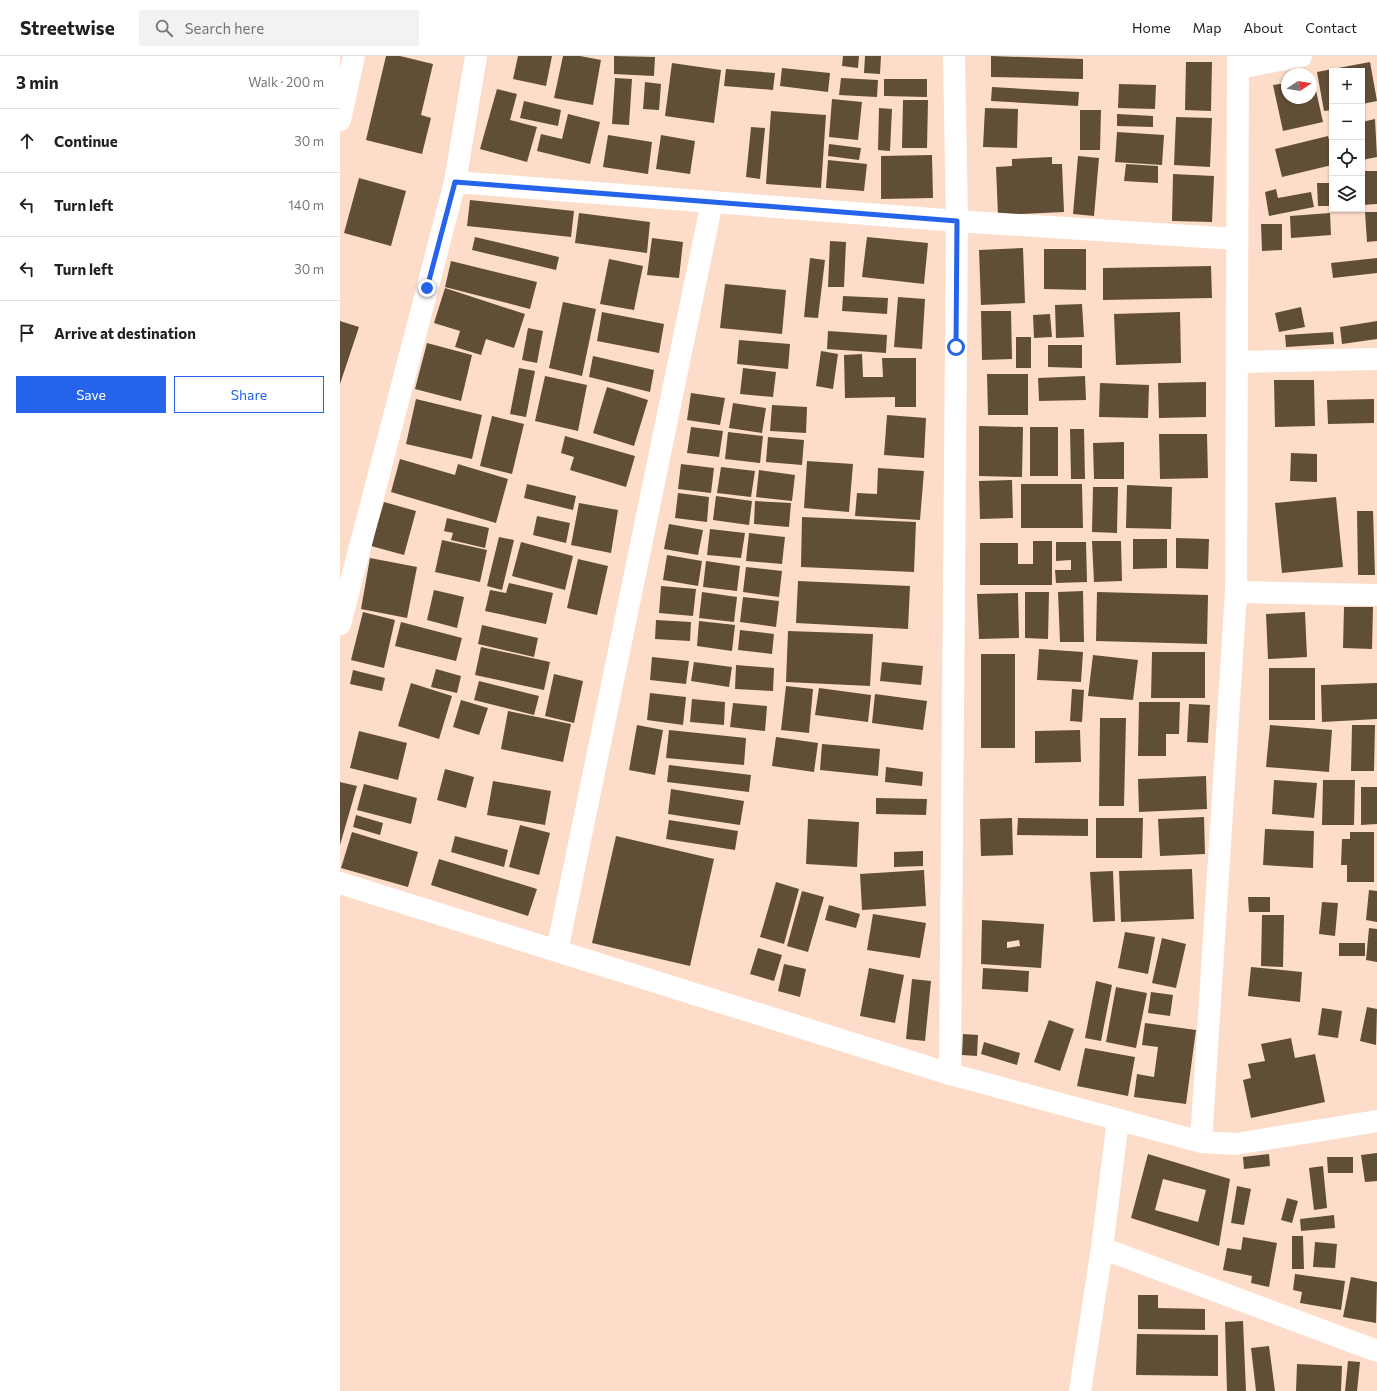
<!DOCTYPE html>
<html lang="en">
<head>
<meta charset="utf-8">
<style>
	body { margin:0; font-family:Commissioner,sans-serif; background:#f2f2f2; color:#202124 }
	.controls { position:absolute; right:12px; top:12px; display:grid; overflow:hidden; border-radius:0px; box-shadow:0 1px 3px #0004 }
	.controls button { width:36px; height:36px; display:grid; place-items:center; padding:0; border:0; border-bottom:1px solid #e0e0e0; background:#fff; color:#202124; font:20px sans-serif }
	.compass { position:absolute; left:941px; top:12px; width:36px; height:36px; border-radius:50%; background:#fff; box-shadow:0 1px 3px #0004; rotate:78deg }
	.stop { position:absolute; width:12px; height:12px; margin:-9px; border:3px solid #2563eb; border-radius:50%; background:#fff }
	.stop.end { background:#2563eb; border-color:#fff; box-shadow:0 1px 4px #0008 }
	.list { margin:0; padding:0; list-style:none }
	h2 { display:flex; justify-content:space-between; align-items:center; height:52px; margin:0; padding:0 16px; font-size:17px }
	h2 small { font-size:13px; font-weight:400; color:#757577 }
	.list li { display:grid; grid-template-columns:26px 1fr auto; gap:12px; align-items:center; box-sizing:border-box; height:64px; padding:0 16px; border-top:1px solid #e0e0e0 }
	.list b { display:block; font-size:15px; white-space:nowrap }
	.list em { font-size:13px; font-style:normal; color:#757577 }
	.actions { display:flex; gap:8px; padding:12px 16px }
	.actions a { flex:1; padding:9px 0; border:1px solid #2563eb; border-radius:0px; text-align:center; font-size:14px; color:#2563eb }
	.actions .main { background:#2563eb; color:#fff }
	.icon { flex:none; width:22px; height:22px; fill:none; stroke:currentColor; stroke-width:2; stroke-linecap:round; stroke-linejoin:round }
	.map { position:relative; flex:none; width:1037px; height:1335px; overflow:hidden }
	header { display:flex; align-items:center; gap:24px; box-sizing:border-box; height:56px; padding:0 20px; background:#fff; border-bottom:1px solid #e0e0e0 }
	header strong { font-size:19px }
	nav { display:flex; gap:22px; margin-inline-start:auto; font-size:14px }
	.search { width:280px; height:36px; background:#f2f2f2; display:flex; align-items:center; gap:10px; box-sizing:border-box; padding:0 14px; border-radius:0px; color:#757577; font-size:15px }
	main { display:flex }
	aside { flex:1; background:#fff }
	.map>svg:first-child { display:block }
	.building { fill:#604e36; fill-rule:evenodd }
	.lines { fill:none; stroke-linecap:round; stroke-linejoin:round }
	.minor { stroke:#fff; stroke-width:22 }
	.route { stroke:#2563eb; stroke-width:5 }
</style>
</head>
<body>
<header>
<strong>Streetwise</strong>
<div class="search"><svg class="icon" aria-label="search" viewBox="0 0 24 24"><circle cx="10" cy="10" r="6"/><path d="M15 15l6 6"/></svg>Search here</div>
<nav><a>Home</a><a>Map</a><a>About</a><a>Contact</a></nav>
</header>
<main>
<aside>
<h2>3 min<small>Walk · 200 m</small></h2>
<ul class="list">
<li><svg class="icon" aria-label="ahead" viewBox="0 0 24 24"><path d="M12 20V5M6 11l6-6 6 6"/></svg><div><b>Continue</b></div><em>30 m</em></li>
<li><svg class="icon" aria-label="left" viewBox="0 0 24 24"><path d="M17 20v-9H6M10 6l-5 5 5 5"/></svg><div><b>Turn left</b></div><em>140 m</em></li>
<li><svg class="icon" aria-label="left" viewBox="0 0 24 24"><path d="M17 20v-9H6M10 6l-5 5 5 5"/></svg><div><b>Turn left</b></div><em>30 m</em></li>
<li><svg class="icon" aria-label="arrive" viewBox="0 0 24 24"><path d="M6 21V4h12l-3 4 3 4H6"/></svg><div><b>Arrive at destination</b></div></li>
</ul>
<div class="actions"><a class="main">Save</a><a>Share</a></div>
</aside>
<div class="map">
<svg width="1037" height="1335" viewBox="0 0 1037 1335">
	<rect width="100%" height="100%" fill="#fdddc9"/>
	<path class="building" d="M46,0H60L93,8L81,59L91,62L82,98L26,84Z
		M178,0H212L206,30L173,23Z
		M223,0H240L261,4L253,49L214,42Z
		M274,0L315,1L314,20L274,18Z
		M503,0H519L518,12L502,10Z
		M525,0H541L540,18L524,17Z
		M651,0L743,3V23L651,21Z
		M846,6H872L871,55L845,54Z
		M1030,6L1037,45L1022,48V15H992V54L984,55L977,16Z
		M332,7L381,14L374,67L325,60Z
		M442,12L490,17L488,36L440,30Z
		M386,13L435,17L433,34L384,30Z
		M971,21H973L983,66L943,75L933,29L947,27V42H971Z
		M275,22L292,23L289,69L272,68Z
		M501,22L538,24L537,41L499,39Z
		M544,23H587V41L544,40Z
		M305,26L321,28L319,54L303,53Z
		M779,28L816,29L815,53L778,52Z
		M652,31L739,36L738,50L651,45Z
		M157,33L177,38L170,64L197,71L187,106L140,93Z
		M492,43L522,46L518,84L489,81Z
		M563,44H588L587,92H562Z
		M184,45L221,54L218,70L180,62Z
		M539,52L552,53L550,95L538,94Z
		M645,52L678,53L677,92L643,91Z
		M740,54H761L760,94H740Z
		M431,55L486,59L481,132L426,128Z
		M228,58L260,66L250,108L197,95L201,78L222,83Z
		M777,58L813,60V71L777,70Z
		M836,61L872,62L870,111L834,109Z
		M1035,63L1037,101L1022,104V66Z
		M411,71L425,72L420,123L406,121Z
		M777,76L824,79L822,109L775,106Z
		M268,79L312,86L308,118L263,111Z
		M321,79L355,85L350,118L316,113Z
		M988,80L992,96V109L942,121L935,93Z
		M489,88L521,92L519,104L488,100Z
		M592,99L593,142L541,143V100Z
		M738,100L759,102L754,160L733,158Z
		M712,101V108H722L724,156L658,159L656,111L672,110V103Z
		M488,104L527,108L524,135L486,132Z
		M786,108L818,110V127L784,125Z
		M1022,115H1037V148L1022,149Z
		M833,118L874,120L872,166L832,165Z
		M19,122L66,135L51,190L4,177Z
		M977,127H992V150H978Z
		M936,133L938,142L971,136L974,151L929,160L925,136Z
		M130,144L234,155L231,181L127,170Z
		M1025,156H1037V185L1027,186Z
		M239,157L310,166L307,197L235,187Z
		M990,157L991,179L951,182L950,160Z
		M921,168H942V194L922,195Z
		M135,181L219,201L216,214L132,194Z
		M527,181L588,187L584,228L522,221Z
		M312,182L343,186L339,222L307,219Z
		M490,185L506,186L504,231H488Z
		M683,192L685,247L641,249L639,194Z
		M704,193H746V234L704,233Z
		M470,202L485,204L478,262L464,261Z
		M1037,202V217L993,222L991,207Z
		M269,203L303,210L294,254L260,248Z
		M111,205L197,226L190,253L105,231Z
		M871,210L872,242L763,244V212Z
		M385,228L446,234L442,278L380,272Z
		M105,232L185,258L174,292L146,283L141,299L115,291L120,275L94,267Z
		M503,240L548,242L547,258L502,255Z
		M558,241L585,243L582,293L554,291Z
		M223,246L256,253L242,320L209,312Z
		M742,248L744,281L716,282L715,249Z
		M961,251L965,271L939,276L935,257Z
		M641,255H671L672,303L642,304Z
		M262,256L324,268L319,297L257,285Z
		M840,256L841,307L776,309L774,258Z
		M710,258L712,281L694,282L693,259Z
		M0,265L19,271L0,328Z
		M1037,265V283L1002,288L1000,271Z
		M188,272L203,275L197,307L182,304Z
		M488,275L547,279L546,297L487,293Z
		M993,276L994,288L946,291L945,279Z
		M676,281H691V312H676Z
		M399,284L450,288L448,313L397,308Z
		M87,287L132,299L121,345L75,333Z
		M708,289H742V312L708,311Z
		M481,295L498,298L493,333L476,330Z
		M522,298L523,321H543L542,302H576V351H555V341L505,342L504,299Z
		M253,300L314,314L310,336L249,321Z
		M179,312L195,315L186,361L170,358Z
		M403,312L436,316L433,341L400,338Z
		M647,318H688V359H648Z
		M205,320L247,329L238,375L195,365Z
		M745,320L746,344L699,345L698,322Z
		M934,324H974L975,370L935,371Z
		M866,326V361L819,362L818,327Z
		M760,327L809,329L808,362L759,361Z
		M267,331L308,344L294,390L253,377Z
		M351,337L385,342L380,369L347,364Z
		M76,343L142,359L132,403L66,388Z
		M1034,343V367L988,368L987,344Z
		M393,347L426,352L422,377L389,372Z
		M432,349L467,351L466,377L430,375Z
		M547,359L586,362L584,402L544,399Z
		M152,360L184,368L172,418L140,410Z
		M639,370L683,371L682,421L639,420Z
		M351,371L383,375L379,401L347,397Z
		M690,371H718V420H690Z
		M730,373H744L745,423H731Z
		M388,376L423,380L420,407L385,403Z
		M819,378H867L868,422L820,423Z
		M225,380L295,400L286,431L230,414L234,401L221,397Z
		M428,381L464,384L462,409L426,406Z
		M784,386V423H754L753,387Z
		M951,397L977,398V426L950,425Z
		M60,403L115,419L118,408L168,423L156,467L51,436Z
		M467,405L513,408L509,456L464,452Z
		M341,408L374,412L371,437L338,433Z
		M381,411L415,415L411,441L377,437Z
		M538,412L584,415L580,464L515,460L517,437L537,438Z
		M419,414L455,419L452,445L416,441Z
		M672,424L673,462L640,463L639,425Z
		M187,428L236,440L233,454L184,442Z
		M681,428H742L743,472H681Z
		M787,429L832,431L831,473L786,472Z
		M753,431H778L777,477L752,476Z
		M338,437L369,441L367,466L335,462Z
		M376,440L412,445L409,469L373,464Z
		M996,441L1003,511L942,517L935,447Z
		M415,445L451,447L449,471L414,468Z
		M44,446L76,455L64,499L31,490Z
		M239,447L278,454L271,497L231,489Z
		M1017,455H1033L1035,519H1018Z
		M197,460L230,467L226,487L193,479Z
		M462,461L576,466L574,516L461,511Z
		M107,462L149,472L145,492L111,484L113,477L104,475Z
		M329,468L363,474L358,499L324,493Z
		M370,473L405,477L401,502L367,499Z
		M409,477L445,481L442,508L406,505Z
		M159,481L174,484L162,534L147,530Z
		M836,482L869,483L868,513L836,512Z
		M793,483H827V512L793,513Z
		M102,484L147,494L140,526L95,516Z
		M693,485H712V529H640V487H678V508H693Z
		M752,485H781L782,525L754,526Z
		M181,486L233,500L225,534L172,520Z
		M716,486H746L747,526L716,527L715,514H731V504L716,505Z
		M327,499L362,505L358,530L323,524Z
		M30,502L77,511L67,562L21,553Z
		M238,503L268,510L257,559L227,552Z
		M366,505L400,510L397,535L363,531Z
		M406,511L442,515L439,541L403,536Z
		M458,525L570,530L568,573L456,567Z
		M169,527L213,537L206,568L145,555L150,534L166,537Z
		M321,530L356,533L353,560L319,557Z
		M94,534L124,541L117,572L87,564Z
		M743,535L744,586H720L718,536Z
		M362,536L397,541L394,566L359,562Z
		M685,536H709L708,583L685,582Z
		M757,536L868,539L867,588L756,585Z
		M678,537L679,582L639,583L637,538Z
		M403,541L439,545L436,571L400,566Z
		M1004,551H1033L1032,593L1003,592Z
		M23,556L55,564L44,612L11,604Z
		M965,556L967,601L928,603L926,558Z
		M316,564L351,566L350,585L315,583Z
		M359,565L395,569L392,595L357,590Z
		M61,566L122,582L116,605L55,590Z
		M142,569L198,582L194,601L138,588Z
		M400,574L434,578L432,598L398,594Z
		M448,575L533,578L530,630L446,626Z
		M141,591L210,606L204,634L135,619Z
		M699,593L743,596L741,626L697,624Z
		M812,596H865V642H811Z
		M641,598H675V692H641Z
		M753,599L798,604L793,644L748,640Z
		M312,601L349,605L346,628L310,624Z
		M354,606L392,611L389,631L351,625Z
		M542,606L583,610L581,629L540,625Z
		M396,609L434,612L433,635L395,633Z
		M929,612H975V664H929Z
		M96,613L121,620L117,637L91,631Z
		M13,614L45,622L42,635L10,628Z
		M214,618L243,625L234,667L205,660Z
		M139,625L199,640L194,659L134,644Z
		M71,627L112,640L99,683L58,670Z
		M1037,627V663L982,666L981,629Z
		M446,630L473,633L469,677L441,674Z
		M479,632L531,639L528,666L475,659Z
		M732,633L744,634L742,666L730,665Z
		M310,637L346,641L343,669L307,664Z
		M535,638L587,645L583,674L532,667Z
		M352,643L385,646L384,669L350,666Z
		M121,644L148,652L139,679L113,671Z
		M799,646H840L839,678H826V700H798Z
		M393,647L427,650L425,675L390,671Z
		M849,648L870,649L868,687L847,686Z
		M168,655L231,668L223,706L161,693Z
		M760,662H786L784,750H759Z
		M297,669L323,674L315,719L289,714Z
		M930,669L992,674L989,716L926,711Z
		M1012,669H1035L1034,715H1011Z
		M329,674L406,682L404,709L326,702Z
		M740,674L741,706L695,707V675Z
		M19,675L67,687L58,724L10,712Z
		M436,681L478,687L474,716L432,710Z
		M482,688L540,693L538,720L480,714Z
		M329,709L411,719L409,736L327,726Z
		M546,711L583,716L582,730L545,726Z
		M105,713L134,721L126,752L97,744Z
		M866,720L867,753L799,756L798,723Z
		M934,724L977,727L974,762L932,758Z
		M983,724H1015L1014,769H982Z
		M153,725L211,735L205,769L147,759Z
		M0,726L17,730L0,789Z
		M24,728L77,742L71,768L17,754Z
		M1021,731H1037V768L1021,769Z
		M331,733L404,745L400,769L328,758Z
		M536,742L587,743L586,759L536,758Z
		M16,759L43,767L40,779L13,771Z
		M864,761L865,798L820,800L818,763Z
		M672,762L673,799L641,800L640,763Z
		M678,762L748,763V780L677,779Z
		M756,762H803L802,802H756Z
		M468,763L519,766L517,811L466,808Z
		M329,764L398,775L395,794L326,783Z
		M180,769L210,777L199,819L169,811Z
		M925,773L974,775L973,812L923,809Z
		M12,776L78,796L68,831L1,812Z
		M1010,776H1034V826H1007V809H1001L1002,783H1010Z
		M115,780L168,794L164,811L111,796Z
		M276,780L374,803L350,910L252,887Z
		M583,795V810L554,811V796Z
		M99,803L197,833L188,860L91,829Z
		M852,813L854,863L781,866L779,815Z
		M584,814L586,850L522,854L520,818Z
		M773,815L775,865L753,866L750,816Z
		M436,826L459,833L444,888L420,881Z
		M1029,834L1037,835V866L1026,864Z
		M462,835L484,841L468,896L447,890Z
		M908,841H930V856H909Z
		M982,846L998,847L995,880L979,878Z
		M489,849L520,858L516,872L485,864Z
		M533,858L586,867L580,902L527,894Z
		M922,859H944L943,911L921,910Z
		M642,864L704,868L701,912L641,908ZM679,884L680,890L667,892V886Z
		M1029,872L1037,873V906L1026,904Z
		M785,876L815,881L808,918L778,912Z
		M822,882L846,888L836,932L812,927Z
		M999,887H1025V900H999Z
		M418,892L442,899L434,925L410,918Z
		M444,908L466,913L460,941L438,935Z
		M911,911L962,916L960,946L908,940Z
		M529,912L564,919L555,967L520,960Z
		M643,912L689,915L688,936L642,933Z
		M572,923L591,925L585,985L566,983Z
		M756,925L772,929L761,985L745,982Z
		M776,931L807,937L796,992L766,986Z
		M811,936L833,939L830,960L808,957Z
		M1027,951L1037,953L1036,989L1020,985Z
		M982,952L1002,955L998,982L978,979Z
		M709,964L734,973L720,1015L694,1006Z
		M805,967L856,974L846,1048L794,1041L797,1018L814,1021L818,991L802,989Z
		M623,978L638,979L637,1000L622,999Z
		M951,982L955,1002L975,998L985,1046L911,1062L903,1024L911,1022L908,1008L925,1005L921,988Z
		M644,986L680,997L677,1009L641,998Z
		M745,992L795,1001L788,1040L737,1030Z
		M1037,1097V1125L1025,1126L1021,1099Z
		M808,1098L890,1123L879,1190L791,1162ZM823,1123L866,1134L858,1166L815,1154Z
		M929,1098L930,1110L904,1113L903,1101Z
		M987,1101H1013V1117H988Z
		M983,1110L987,1152L974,1154L969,1112Z
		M897,1130L911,1133L904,1169L891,1167Z
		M947,1142L958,1145L952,1167L941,1164Z
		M994,1159L995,1172L961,1175L960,1163Z
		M952,1180H963L964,1213H952Z
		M903,1181L937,1187L929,1231L911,1227L912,1220L883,1214L887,1192L901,1194Z
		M975,1186L997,1188L995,1212L973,1211Z
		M955,1218L1005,1225L1001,1254L960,1247L962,1236L953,1234Z
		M1011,1221L1037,1226L1036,1267L1003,1261Z
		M798,1239H818V1252L865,1253V1274L798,1273Z
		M903,1265L906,1335H887L885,1266Z
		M797,1278L878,1279V1320L796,1319Z
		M929,1290L935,1335H916L911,1292Z
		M1008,1305L1020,1306L1017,1335H1005Z
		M957,1308L1002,1310L1001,1335H956Z"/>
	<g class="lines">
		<path class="minor" d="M898,12L961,0
			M0,64L14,0
			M115,126L617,165L896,183
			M898,306L1037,303
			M896,536L1037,539
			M0,568L115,126L136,0
			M0,827L610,1018L861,1086L896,1088L1037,1065
			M217,895L372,146
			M610,1018L617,165L614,0
			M861,1086L896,536L898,0
			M762,1192L1037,1295
			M740,1335L762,1192L778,1064"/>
	</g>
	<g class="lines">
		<path class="route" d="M87,232L115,126L617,165L616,291"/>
	</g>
</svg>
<div class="controls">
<button>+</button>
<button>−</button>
<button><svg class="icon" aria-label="locate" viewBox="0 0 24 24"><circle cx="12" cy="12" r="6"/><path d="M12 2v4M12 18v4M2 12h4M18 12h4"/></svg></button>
<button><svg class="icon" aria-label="layers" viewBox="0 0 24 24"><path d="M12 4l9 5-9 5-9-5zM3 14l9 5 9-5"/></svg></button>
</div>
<svg class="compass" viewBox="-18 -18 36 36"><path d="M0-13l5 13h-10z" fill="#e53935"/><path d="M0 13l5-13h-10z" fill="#757577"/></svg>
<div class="stop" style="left:616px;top:291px"></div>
<div class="stop end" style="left:87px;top:232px"></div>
</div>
</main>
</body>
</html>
